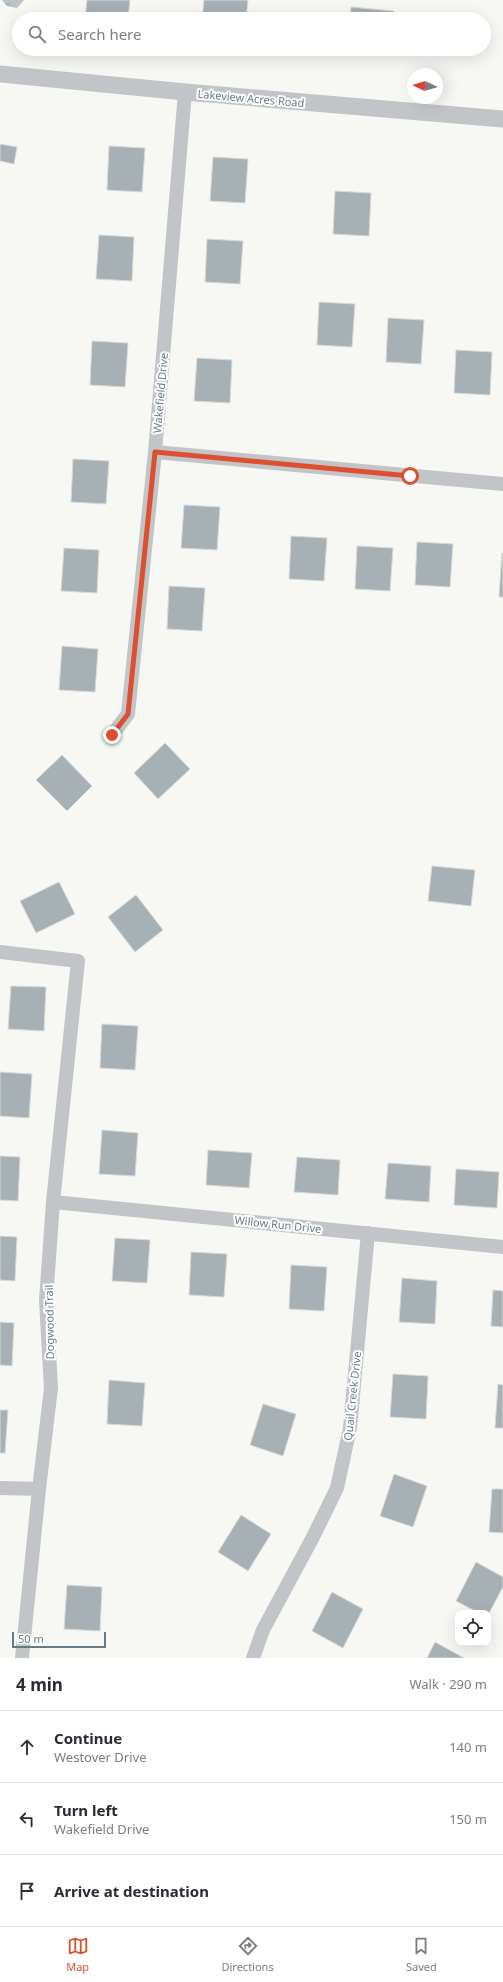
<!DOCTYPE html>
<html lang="en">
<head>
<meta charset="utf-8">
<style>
	body { margin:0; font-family:"Noto Sans",sans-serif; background:#f7f7f7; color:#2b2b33 }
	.controls { position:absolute; right:12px; bottom:12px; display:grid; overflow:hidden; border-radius:8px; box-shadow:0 4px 16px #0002 }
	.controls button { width:36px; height:36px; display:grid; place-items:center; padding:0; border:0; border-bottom:1px solid #e1e1e2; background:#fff; color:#2b2b33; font:20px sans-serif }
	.compass { position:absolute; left:407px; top:68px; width:36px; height:36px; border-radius:50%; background:#fff; box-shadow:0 4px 16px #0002; rotate:274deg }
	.scale { position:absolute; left:12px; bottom:10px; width:94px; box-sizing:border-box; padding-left:4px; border:2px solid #677984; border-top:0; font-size:11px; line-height:14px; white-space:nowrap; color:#677984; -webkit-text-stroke:3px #fff; paint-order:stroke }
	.stop { position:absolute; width:12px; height:12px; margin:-9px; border:3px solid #dc5030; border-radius:50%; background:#fff }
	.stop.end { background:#dc5030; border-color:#fff; box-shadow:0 1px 4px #0008 }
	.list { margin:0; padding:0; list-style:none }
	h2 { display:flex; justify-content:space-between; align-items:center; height:52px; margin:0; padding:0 16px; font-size:17px }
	h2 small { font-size:13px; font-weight:400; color:#7c7c81 }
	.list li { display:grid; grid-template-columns:26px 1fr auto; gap:12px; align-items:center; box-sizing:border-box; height:72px; padding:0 16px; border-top:1px solid #e1e1e2 }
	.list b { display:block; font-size:15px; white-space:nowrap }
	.list p { margin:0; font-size:13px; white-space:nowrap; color:#7c7c81 }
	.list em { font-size:13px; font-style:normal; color:#7c7c81 }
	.icon { flex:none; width:22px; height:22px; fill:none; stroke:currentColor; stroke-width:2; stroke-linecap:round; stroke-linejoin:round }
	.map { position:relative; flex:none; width:503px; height:1658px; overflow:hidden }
	.search { position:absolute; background:#fff; box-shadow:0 4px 16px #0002; left:12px; right:12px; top:12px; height:44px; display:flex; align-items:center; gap:10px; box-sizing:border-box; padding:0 14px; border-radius:22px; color:#7c7c81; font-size:15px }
	.sheet { height:268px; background:#fff }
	nav { display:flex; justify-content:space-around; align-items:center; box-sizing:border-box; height:56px; border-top:1px solid #e1e1e2; background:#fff; font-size:11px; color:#7c7c81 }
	nav a { display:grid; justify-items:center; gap:2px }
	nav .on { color:#dc5030 }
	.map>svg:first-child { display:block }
	.water { fill:url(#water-ripples) }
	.building { fill:#a7b0b5; stroke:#d9d9d7 }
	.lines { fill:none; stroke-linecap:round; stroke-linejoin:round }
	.minor { stroke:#c1c5c8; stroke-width:14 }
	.tertiary { stroke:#c1c5c8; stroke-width:17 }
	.route { stroke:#dc5030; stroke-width:5 }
	.labels { text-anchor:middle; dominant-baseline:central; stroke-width:4; stroke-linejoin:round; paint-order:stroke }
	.street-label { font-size:11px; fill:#677984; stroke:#fff }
</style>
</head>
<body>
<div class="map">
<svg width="503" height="1658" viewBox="0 0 503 1658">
	<defs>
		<pattern id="water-ripples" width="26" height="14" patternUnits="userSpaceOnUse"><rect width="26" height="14" fill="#b8c4c8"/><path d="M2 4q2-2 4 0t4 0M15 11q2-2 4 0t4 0" fill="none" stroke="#99a4a8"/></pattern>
	</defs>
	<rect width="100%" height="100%" fill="#f7f7f4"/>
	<path class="water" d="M2,0H24L17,8L7,6Z"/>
	<path class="building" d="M87,0H130L128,19H85Z
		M204,0H248L246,19H202Z
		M351,7L394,11L393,19H350Z
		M0,144L17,147L14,164L0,161Z
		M109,146L145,148L142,192L107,190Z
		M213,157L248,159L245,203L210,201Z
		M335,191L371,193L369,236L333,234Z
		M99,235L134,237L132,281L96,279Z
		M207,239L243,241L240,284L205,282Z
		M319,302L355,304L352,347L317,345Z
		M388,318L424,320L421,364L386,362Z
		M92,341L128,343L125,387L90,385Z
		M456,350L492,352L490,395L454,393Z
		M197,358L232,360L230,403L194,401Z
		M73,459L109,461L106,504L71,502Z
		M184,505L220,507L217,550L181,548Z
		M291,536L327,538L324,581L289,579Z
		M417,542L453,544L450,587L415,585Z
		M357,546L393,548L390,591L355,589Z
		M64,548L99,550L97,593L61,591Z
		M502,553L503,554V597H499Z
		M169,586L205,588L202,631L167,629Z
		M62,646L98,649L95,692L59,690Z
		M165,743L190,769L158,799L134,773Z
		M62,755L92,786L67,811L36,780Z
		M432,866L475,870L471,906L428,901Z
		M59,882L75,914L36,933L20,901Z
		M136,895L163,930L135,952L108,917Z
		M11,986L46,987L44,1031L8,1029Z
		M102,1024L138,1026L135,1070L100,1068Z
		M0,1072L32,1074L29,1118L0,1116Z
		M102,1130L138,1133L135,1176L99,1174Z
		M208,1150L252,1153L249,1188L206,1185Z
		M0,1156L20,1157L18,1201L0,1200Z
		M297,1157L340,1160L338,1195L294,1192Z
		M388,1163L431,1166L429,1202L385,1199Z
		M456,1169L499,1172L497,1208L454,1205Z
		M0,1236L17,1237L15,1281L0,1280Z
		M115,1238L150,1240L147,1283L112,1281Z
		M191,1252L227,1254L224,1297L189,1295Z
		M291,1265L327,1267L324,1311L289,1309Z
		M402,1278L437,1281L435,1324L399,1322Z
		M493,1290L503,1291V1327L491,1326Z
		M0,1322L14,1323L12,1366L0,1365Z
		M393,1374L428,1376L426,1419L390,1417Z
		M109,1380L145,1383L142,1426L107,1424Z
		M498,1384L503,1385V1428H495Z
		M263,1404L296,1414L283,1456L250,1445Z
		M0,1410H8L5,1453H0Z
		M394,1474L427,1486L413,1527L380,1516Z
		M492,1489H503V1533L489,1532Z
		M241,1515L271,1534L248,1571L218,1552Z
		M476,1562L503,1577V1587L488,1615V1613H479L456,1601Z
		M67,1585L102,1587L100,1631L64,1629Z
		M332,1592L363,1609L343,1648L312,1631Z
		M435,1642L464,1658H427Z"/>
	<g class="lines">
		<path class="minor" d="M155,452L503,484
			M112,735L128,714L155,452L185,92
			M0,952L78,961L53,1202L46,1300L51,1388L39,1489L22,1658
			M53,1202L503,1247
			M0,1488L39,1489
			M253,1658L263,1630L313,1537L337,1488L350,1428L368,1233"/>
		<path class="tertiary" d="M0,74L185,92L503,119"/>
	</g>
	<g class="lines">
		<path class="route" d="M112,735L128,714L155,452L410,476"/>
	</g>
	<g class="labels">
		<g class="street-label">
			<text transform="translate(251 98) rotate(5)">Lakeview Acres Road</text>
			<text transform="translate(160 393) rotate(-85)">Wakefield Drive</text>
			<text transform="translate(278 1224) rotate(6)">Willow Run Drive</text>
			<text transform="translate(49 1322) rotate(-91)">Dogwood Trail</text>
			<text transform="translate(352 1396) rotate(-84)">Quail Creek Drive</text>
		</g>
	</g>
</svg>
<div class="controls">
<button><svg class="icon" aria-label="locate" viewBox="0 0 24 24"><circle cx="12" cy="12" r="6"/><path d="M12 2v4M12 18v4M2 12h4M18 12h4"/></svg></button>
</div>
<svg class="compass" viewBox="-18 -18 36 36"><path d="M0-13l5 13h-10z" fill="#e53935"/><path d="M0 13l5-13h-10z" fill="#7c7c81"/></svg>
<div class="scale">50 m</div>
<div class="stop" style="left:410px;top:476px"></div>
<div class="stop end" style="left:112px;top:735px"></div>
<div class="search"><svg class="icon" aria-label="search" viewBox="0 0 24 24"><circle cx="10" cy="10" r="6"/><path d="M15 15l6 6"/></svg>Search here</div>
</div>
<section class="sheet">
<h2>4 min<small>Walk · 290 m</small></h2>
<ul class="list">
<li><svg class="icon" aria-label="ahead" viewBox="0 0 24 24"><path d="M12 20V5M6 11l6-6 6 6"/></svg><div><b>Continue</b><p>Westover Drive</p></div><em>140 m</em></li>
<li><svg class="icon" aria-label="left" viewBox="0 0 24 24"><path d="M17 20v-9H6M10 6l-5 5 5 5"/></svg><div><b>Turn left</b><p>Wakefield Drive</p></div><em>150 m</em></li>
<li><svg class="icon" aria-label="arrive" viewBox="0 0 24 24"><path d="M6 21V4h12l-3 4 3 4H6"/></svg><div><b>Arrive at destination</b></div></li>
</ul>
</section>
<nav>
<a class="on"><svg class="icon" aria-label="map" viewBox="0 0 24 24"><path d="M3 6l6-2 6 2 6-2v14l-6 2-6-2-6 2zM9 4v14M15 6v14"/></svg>Map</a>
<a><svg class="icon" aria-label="directions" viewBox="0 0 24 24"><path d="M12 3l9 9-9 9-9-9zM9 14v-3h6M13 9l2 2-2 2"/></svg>Directions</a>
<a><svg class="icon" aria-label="saved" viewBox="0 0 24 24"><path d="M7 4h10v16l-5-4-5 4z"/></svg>Saved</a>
</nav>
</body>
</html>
